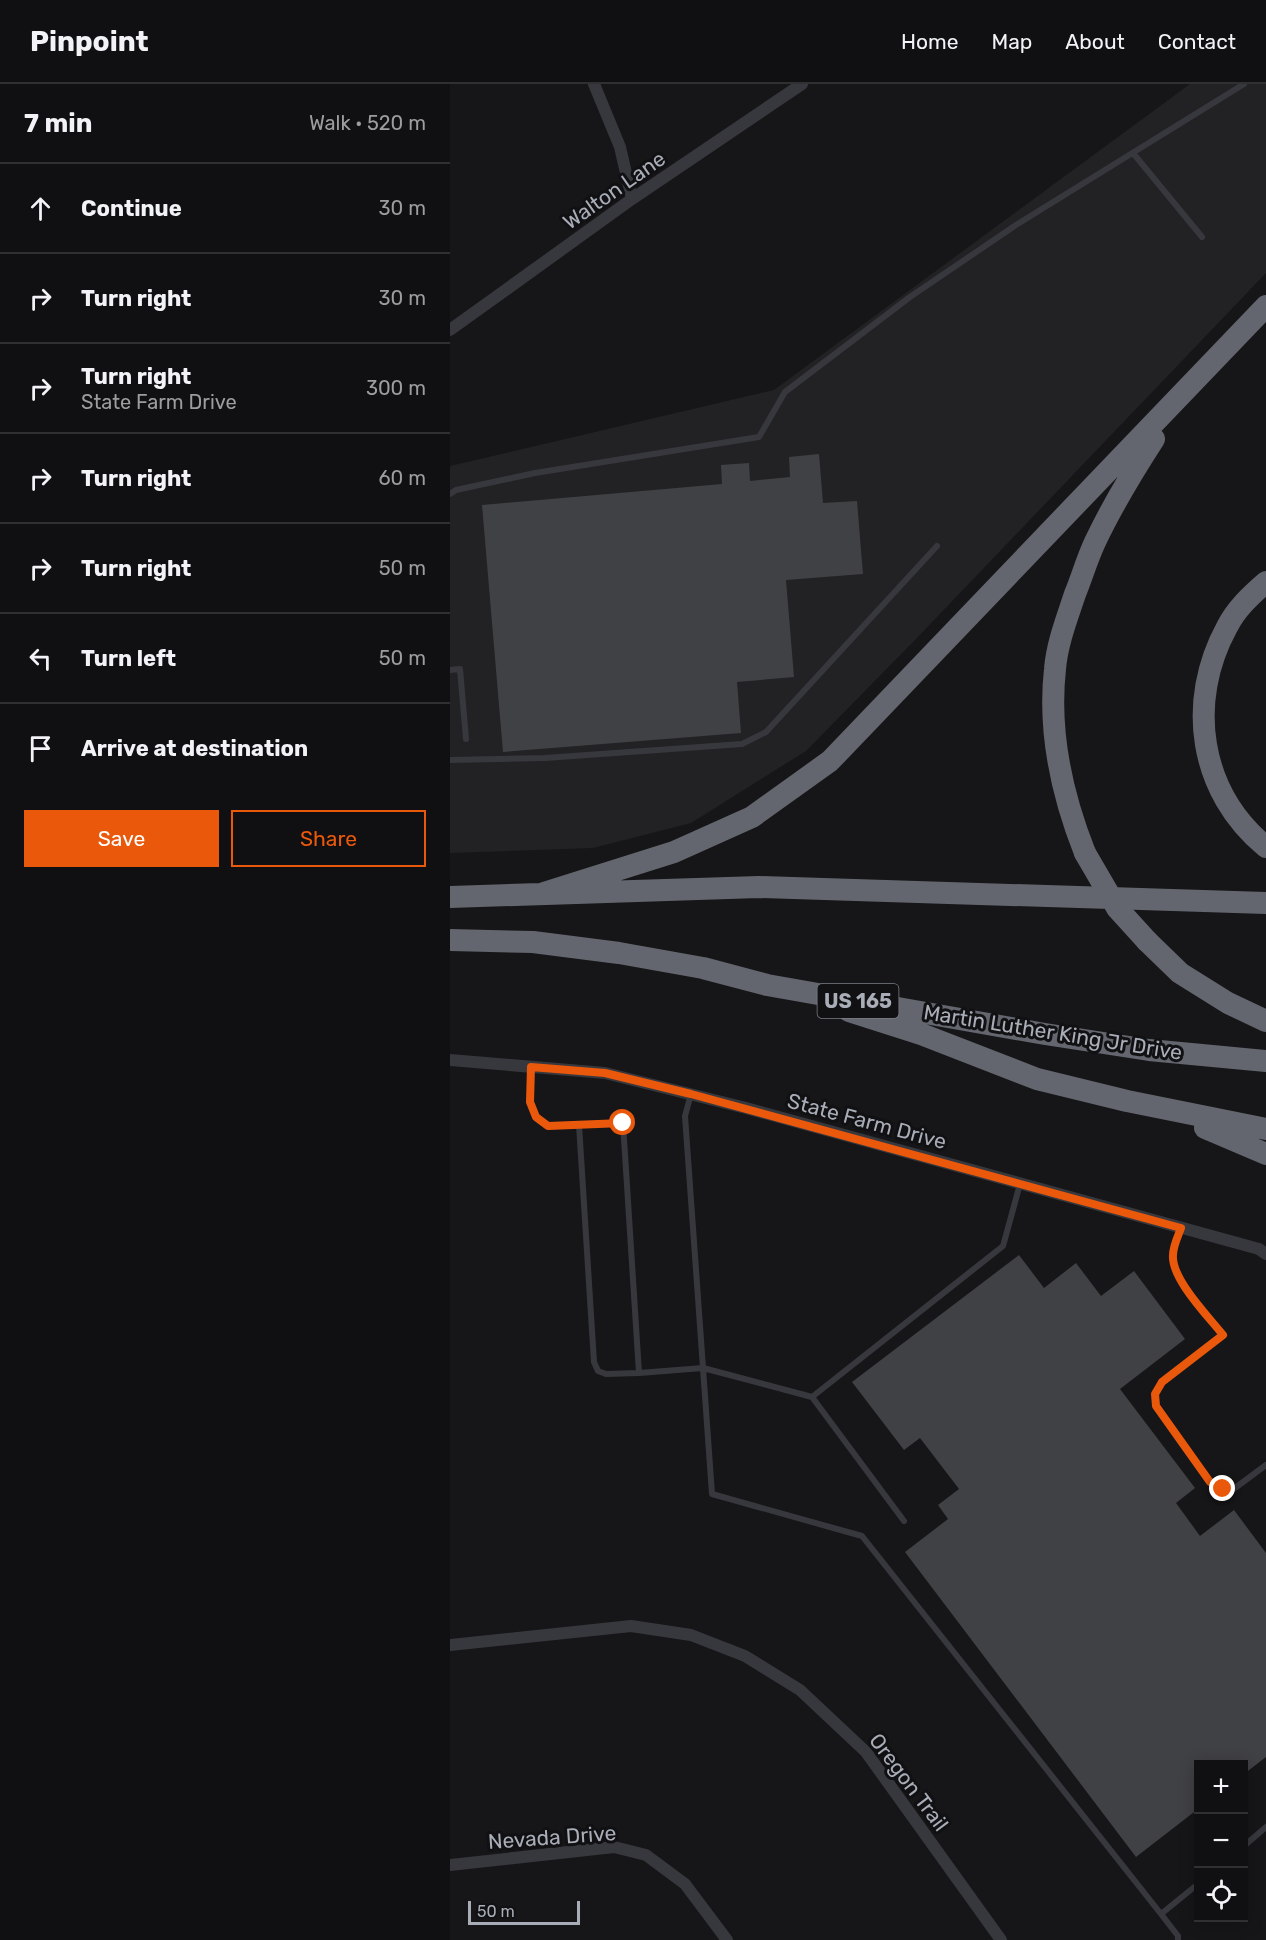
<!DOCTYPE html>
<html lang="en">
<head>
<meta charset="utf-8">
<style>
	body { margin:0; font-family:Rubik,sans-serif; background:#19191b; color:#f1f3f6 }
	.controls { position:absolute; right:18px; bottom:18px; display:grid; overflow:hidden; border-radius:0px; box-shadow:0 3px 15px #0003 }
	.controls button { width:54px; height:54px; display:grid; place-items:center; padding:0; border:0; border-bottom:2px solid #303032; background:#101012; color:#f1f3f6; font:30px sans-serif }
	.scale { position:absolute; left:18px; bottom:15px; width:112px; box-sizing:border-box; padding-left:6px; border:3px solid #a8adb8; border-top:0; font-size:16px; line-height:21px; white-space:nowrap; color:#a8adb8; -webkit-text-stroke:4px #111113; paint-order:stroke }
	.stop { position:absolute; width:18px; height:18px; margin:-14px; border:4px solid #ea580c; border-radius:50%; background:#fff }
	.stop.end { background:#ea580c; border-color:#fff; box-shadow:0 2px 6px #0008 }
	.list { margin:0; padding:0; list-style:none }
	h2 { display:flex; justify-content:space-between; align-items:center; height:78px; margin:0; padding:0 24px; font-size:26px }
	h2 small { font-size:20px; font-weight:400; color:#9c9d9f }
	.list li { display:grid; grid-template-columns:39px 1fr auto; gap:18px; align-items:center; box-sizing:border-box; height:90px; padding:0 24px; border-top:2px solid #303032 }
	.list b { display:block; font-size:22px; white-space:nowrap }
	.list p { margin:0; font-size:20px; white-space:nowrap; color:#9c9d9f }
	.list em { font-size:20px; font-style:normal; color:#9c9d9f }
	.actions { display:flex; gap:12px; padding:18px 24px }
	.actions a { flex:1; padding:14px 0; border:2px solid #ea580c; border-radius:0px; text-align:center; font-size:21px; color:#ea580c }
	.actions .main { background:#ea580c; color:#fff }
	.icon { flex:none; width:33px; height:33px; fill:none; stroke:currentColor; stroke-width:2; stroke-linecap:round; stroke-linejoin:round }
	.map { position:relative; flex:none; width:816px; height:1856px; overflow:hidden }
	header { display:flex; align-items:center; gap:36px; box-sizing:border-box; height:84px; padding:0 30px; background:#101012; border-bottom:2px solid #303032 }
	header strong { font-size:28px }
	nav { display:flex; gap:33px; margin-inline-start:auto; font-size:21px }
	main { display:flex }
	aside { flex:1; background:#101012 }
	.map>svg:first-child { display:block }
	.built { fill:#222225 }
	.building { fill:#404145 }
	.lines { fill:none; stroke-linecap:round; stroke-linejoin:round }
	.lane { stroke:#37383d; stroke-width:6 }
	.street { stroke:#37383d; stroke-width:12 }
	.highway { stroke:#63666e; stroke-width:22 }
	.highway-bridge { stroke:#63666e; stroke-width:22 }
	.route { stroke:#ea580c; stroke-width:8 }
	.labels { text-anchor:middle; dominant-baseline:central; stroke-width:6; stroke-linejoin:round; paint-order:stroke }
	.shield { fill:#111113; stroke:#7b7e86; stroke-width:1.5 }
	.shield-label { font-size:20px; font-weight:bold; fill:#a8adb8 }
	.street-label { font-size:21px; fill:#a8adb8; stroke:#111113 }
</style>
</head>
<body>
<header>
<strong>Pinpoint</strong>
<nav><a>Home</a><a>Map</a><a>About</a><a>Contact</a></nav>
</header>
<main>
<aside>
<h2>7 min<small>Walk · 520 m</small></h2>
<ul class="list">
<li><svg class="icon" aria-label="ahead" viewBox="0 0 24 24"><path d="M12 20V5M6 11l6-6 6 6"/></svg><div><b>Continue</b></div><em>30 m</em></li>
<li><svg class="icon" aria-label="right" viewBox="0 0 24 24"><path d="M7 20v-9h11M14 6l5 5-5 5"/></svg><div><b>Turn right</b></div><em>30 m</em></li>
<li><svg class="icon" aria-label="right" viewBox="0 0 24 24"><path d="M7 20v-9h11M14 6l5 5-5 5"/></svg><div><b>Turn right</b><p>State Farm Drive</p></div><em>300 m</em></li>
<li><svg class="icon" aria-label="right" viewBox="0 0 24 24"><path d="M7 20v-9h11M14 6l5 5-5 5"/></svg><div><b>Turn right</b></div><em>60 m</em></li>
<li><svg class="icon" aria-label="right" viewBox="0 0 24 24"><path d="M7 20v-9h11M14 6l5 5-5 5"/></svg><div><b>Turn right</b></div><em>50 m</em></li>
<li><svg class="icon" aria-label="left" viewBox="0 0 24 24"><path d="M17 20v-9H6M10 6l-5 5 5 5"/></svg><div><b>Turn left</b></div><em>50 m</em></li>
<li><svg class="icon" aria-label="arrive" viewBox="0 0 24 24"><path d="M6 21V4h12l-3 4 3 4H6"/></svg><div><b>Arrive at destination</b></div></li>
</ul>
<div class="actions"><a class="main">Save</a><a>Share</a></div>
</aside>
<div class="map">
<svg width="816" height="1856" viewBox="0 0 816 1856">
	<rect width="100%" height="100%" fill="#161618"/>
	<path class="built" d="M740,0H816V189L465,556L356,667L241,739L143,764L0,769V382L324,306Z"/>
	<path class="building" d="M369,370L373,419L407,417L413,490L336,496L344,593L287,598L291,649L53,668L32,421L272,400L271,381L299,379L300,397L340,393L339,373Z
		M569,1171L594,1204L626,1179L651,1212L684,1187L735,1255L670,1305L745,1404L726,1419L750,1452L784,1426L816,1469V1673L794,1690V1680H748V1725L686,1773L455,1468L498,1435L488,1421L509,1405L470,1354L454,1366L402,1298Z"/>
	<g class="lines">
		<path class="lane" d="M683,69L752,153
			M0,410L6,406L85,389L309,353L335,308L460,213L566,141L794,0
			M0,586L10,585L16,655
			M0,676L95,674L292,660L316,648L487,462
			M81,983L80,1019L85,1033L98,1042L173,1039L189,1289L253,1284L362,1313L454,1437
			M241,1010L235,1032L262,1410L412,1452L711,1830
			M129,1041L144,1278L148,1287L156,1290L189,1289
			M731,1144C728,1152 723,1162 723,1171C721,1195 759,1233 773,1251L712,1298L705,1310L706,1322L760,1398L773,1405L785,1404L816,1381
			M362,1313L553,1162L570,1100
			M794,1762L816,1743
			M728,1856V1852L711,1830L748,1800"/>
		<path class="street" d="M144,0L170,63L182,115
			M0,246L182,115L352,0
			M0,976L155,989L296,1024L809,1165L816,1170
			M0,1561L181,1542L241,1551L295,1572L350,1606L416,1668L551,1856
			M0,1781L164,1763L196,1771L235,1800L277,1856"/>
		<path class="highway" d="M816,498C801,511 786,525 777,543C736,618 749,708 816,763
			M635,769C612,711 598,648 605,585C607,560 617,534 625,510C632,493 637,475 645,458C662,422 682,389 704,355
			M94,809L224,768L302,733L380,677L816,222
			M0,813L309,803L816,819
			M0,856L83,858L169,869L253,884L317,901L595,950L699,966L816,977
			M697,857L730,889L778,919L816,937
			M399,927L471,950L587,995L677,1017L816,1045
			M755,1044L816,1070"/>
		<path class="highway-bridge" d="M635,769L667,824L697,857"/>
	</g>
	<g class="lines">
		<path class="route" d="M173,1039L98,1042L86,1033L80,1018L81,983L155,989L241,1010L731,1144C728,1152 723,1162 723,1171C721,1195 759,1233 773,1251L712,1298L705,1310L706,1322L760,1398L773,1405"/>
	</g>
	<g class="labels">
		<rect class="shield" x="367.5" y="900" width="81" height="34" rx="4.5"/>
		<g class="shield-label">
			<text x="408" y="917">US 165</text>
		</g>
		<g class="street-label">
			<text transform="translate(164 106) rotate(-35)">Walton Lane</text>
			<text transform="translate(603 948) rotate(9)">Martin Luther King Jr Drive</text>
			<text transform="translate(417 1037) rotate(15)">State Farm Drive</text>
			<text transform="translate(459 1698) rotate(53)">Oregon Trail</text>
			<text transform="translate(102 1753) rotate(-4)">Nevada Drive</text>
		</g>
	</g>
</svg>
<div class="controls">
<button>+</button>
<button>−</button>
<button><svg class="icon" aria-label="locate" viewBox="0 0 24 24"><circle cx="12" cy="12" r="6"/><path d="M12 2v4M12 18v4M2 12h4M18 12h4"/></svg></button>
</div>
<div class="scale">50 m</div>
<div class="stop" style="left:173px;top:1039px"></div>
<div class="stop end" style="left:773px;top:1405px"></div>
</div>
</main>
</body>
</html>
